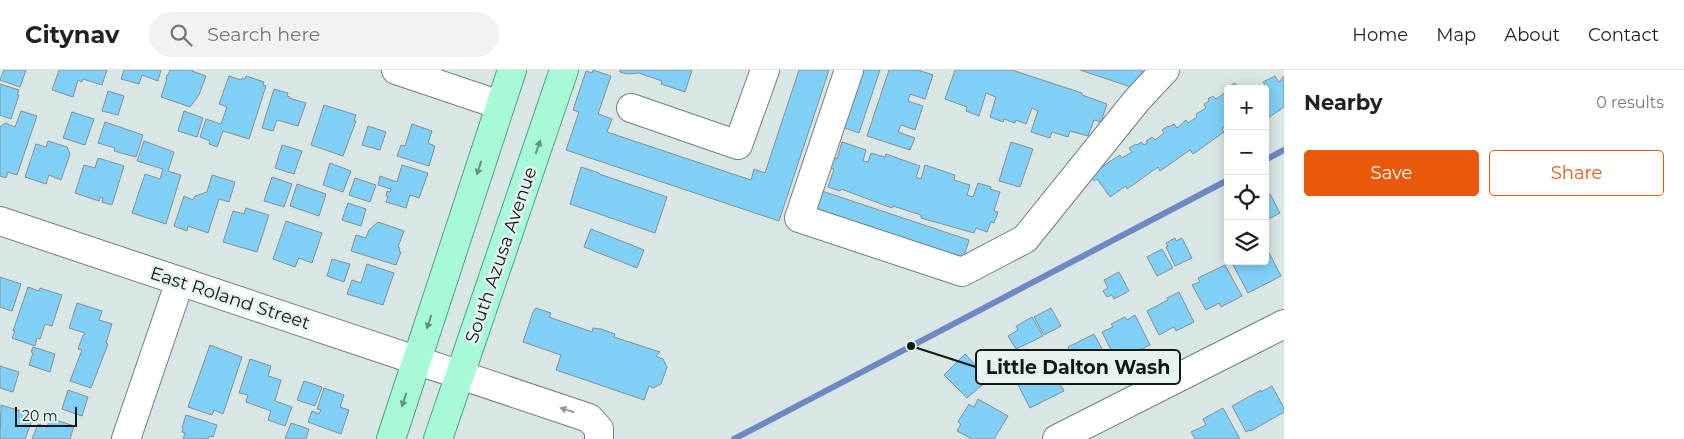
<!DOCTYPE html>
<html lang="en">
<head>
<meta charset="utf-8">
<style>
	body { margin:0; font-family:Montserrat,sans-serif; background:#f2f2f2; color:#222 }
	.controls { position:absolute; right:15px; top:15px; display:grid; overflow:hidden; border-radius:5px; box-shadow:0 2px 12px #0003 }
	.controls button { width:45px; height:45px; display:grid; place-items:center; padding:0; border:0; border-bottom:1px solid #e0e0e0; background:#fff; color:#222; font:25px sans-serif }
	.scale { position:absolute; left:15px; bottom:12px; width:62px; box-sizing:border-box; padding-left:5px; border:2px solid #121717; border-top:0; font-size:14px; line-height:18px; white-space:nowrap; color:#121717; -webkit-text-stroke:4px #e6f3f3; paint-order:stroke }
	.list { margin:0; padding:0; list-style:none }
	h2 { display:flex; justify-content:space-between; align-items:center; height:65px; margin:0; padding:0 20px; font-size:21px }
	h2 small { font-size:16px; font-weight:400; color:#767676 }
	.actions { display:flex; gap:10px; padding:15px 20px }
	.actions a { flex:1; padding:11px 0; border:1px solid #ea580c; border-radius:5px; text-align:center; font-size:18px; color:#ea580c }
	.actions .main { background:#ea580c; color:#fff }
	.icon { flex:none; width:28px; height:28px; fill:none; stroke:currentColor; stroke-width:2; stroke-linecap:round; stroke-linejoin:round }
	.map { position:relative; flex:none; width:1284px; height:369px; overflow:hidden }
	header { display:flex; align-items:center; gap:30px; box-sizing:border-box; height:70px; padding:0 25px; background:#fff; border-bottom:1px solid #e0e0e0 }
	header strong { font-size:24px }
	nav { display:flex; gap:28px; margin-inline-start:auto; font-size:18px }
	.search { width:350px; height:45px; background:#f2f2f2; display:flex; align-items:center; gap:12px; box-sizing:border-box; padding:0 18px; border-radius:28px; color:#767676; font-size:19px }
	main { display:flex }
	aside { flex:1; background:#fff }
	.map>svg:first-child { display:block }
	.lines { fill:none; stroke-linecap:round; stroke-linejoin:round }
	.stream { stroke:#6e88c4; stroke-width:6 }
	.building { fill:#80cff6; stroke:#869095 }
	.minor-casing { stroke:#737e7e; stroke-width:30 }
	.major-casing { stroke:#4ca783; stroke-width:30 }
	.minor { stroke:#fff; stroke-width:28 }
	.major { stroke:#a7f9d7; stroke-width:28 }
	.oneway { fill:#649381 }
	.oneway2 { fill:#949797 }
	.labels { text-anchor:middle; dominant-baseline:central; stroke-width:5; stroke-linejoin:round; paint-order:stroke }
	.street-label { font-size:18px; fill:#121717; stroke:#e6f3f3 }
	.leader { fill:none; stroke:#121717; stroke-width:2 }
	.callout-dot { fill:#121717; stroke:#e6f3f3; stroke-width:2 }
	.callout { fill:#e6f3f3; stroke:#121717; stroke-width:2 }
	.callout-label { font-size:19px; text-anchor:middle; font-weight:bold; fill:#121717 }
</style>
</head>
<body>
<header>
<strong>Citynav</strong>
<div class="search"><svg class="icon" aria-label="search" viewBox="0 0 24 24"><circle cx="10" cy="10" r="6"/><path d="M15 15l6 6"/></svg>Search here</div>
<nav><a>Home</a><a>Map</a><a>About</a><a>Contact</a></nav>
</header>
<main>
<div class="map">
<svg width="1284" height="369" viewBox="0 0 1284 369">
	<rect width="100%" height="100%" fill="#d9e6e6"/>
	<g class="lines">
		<path class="stream" d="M1265,90L1284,80
			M734,369L1228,110"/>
	</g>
	<path class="building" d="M4,0H26L20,17L0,10Z
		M59,0H107L102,15L83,9L82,12L78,10L73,27L52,20Z
		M124,0H161L158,11L142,5L139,14L121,9Z
		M170,0H193L192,1L206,6L199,25L190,37L161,27L167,9H166L167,5H168Z
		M593,0L611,6L598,44L612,49L607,62L751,110L754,99L765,103L799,0H829L779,151L566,80L579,42L573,40L586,1L592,3Z
		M620,0H692L685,22L661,14L662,11L639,3L627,4L620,2Z
		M861,0H880L859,63L842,57Z
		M889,0H918L933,5L925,29L910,24L908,31L923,36L915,60L901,55L898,62L915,68L910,80L867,66Z
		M955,0H1012L1082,23V25L1107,34L1101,52L1094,50L1088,66L1070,61L1068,67L1052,62L1050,68L1031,62L1038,41L1032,38L1026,54L1016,50L1015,53L1004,49L1003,52L990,47L996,27L986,23L979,46L966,41L967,37L945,29Z
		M1080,0H1141L1143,1L1137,19Z
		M229,6L241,10L242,8L245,9L246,6L264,12L263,15L266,16L249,69L223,61L217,77L209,74L210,71L200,67L206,49L221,54L227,37L219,34Z
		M1275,6L1279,12L1284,6V37L1265,50V19H1261L1265,15L1263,12Z
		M1235,13L1239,19H1228V54L1222,59L1224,62L1193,84L1190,80L1160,101L1158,97L1127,119L1126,116L1110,127L1097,109L1094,111L1089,105L1120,85L1122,88L1132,82L1129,78L1136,74L1137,75L1141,72L1144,75L1148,72L1146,71L1152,67L1155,70L1164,63L1162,60L1168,56L1169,57L1174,54L1177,58L1186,50L1188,53L1197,47L1196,44L1206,38L1204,34L1209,31L1208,29L1213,26L1216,29L1226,22L1224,19Z
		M0,14L19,20L17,25H19L11,49L0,45Z
		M274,19L288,23L287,26L290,27L289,28L306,33L298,56L277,50L273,61L262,58Z
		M108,21L124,26L118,45L102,41Z
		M324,35L356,45L354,51H356L343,86L311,75Z
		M21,41L37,46L17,105L8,102L6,108L0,106V57L5,53L15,57Z
		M184,41L203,48L197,67L178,61Z
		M72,42L94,49L85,75L63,68Z
		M105,52L143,65L136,87L114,81L115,78L98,73Z
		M412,54L432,61L428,73L435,76L429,96L397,86L401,75L405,76Z
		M368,56L386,62L380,80L362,75Z
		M48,71L67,77L70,84L61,110L49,105L46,114L25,107L36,74L46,77Z
		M144,71L174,82L168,101L181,105L166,154L132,143L145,104L160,109L163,99L137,91Z
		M842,72L866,80L863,91L868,92L871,83L885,87L886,84L920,96L916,107L921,109L925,95L955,105L954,110L970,115L967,125L973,127L978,113L991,117L990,119L1000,122L994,141L998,142L994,153L991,152L987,162L976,158L974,163L921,148V145L893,136L892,138L841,119L840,121L828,117L834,99L830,98L834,88L837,89Z
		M1011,72L1033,79L1020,117L999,111Z
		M282,75L302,81L294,104L275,98Z
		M98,88L124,96L112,135L102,132L103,128L100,127L99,131L75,123L84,95L95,98Z
		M330,93L351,101L343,122L323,115Z
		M402,95L428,103L419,128L410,125L406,138L386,132L388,126H386L387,121L390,122L391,119L378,115L380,106L397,112Z
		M581,97L599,103V104L667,127L655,163L570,134Z
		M212,105L235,112L229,132L219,129L208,163L188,156L187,161L174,156L184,126L193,130L195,126L207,122Z
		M272,107L292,114L284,137L264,131Z
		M355,108L376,115L370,132L349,125Z
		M297,114L326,124L319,146L290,136Z
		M822,121L969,170L963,190L815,141Z
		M1270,124L1280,143L1265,151V127Z
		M348,133L366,139L361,156L342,150Z
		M246,138L269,145L257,182L223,172L233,141L244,144Z
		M286,151L322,163L312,193L299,188L295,197L273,189Z
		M378,152L404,161L398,177L400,178L399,181L401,182L396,195L351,181L356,165L366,168L369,160Z
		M591,159L644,180L637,198L584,177Z
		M1175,168L1176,171L1182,168L1192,188L1175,196L1166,177L1168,176L1166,173Z
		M1266,177L1281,206L1248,223L1231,191H1265Z
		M1162,179L1173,198L1157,206L1147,187Z
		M332,189L350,194L344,212L327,206Z
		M367,194L394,203L383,235L347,224L352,210L361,213Z
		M1225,195L1242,226L1221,237L1219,233L1206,240L1192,215L1200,212L1198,208Z
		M1119,202L1129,221L1114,229L1112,225L1107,227L1103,221L1108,218L1104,210Z
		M0,207L21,214L12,241L0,237Z
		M28,217L39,221L40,218L62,225L52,256L45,254L40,269L37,268L35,276L12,268L15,261H13Z
		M1179,222L1194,252L1176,261L1174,257L1159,265L1147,241L1168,230L1167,228Z
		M77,233L102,241L99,250L112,254L106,273L108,274L91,318L70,311L82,280L78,279L83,265H84L85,263L69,258Z
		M536,238L551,243L549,247L592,262L593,258L601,259L615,264L614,267L660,282L656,286L663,289L667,297L661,314L653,318L649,316L644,330L556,300L561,285L523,272L533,242Z
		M1051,238L1061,256L1044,265L1034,247Z
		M1135,245L1150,275L1117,292L1102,262L1113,257L1111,254L1125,247L1127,250Z
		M1032,247L1043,266L1016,279L1008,266L1018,260L1016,256Z
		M1094,264L1111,296L1091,306L1088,302L1075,309L1062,284L1069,280L1068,277Z
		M210,275L242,287L223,344L214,340L212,345L188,337Z
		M33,277L55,284L50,302L29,295L33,283L31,282Z
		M965,284L989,309L967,328L944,305Z
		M250,289L271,296L268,306L281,310L275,331L292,337L285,356L268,350L271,341L246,332L248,325L239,323Z
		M1048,291L1064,321L1030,338L1014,307L1025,301L1024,299L1039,292L1041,295Z
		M0,296L19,302L13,322L0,318Z
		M304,311L322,317L315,336L297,330Z
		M1272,316L1284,338V342L1251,361L1250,360L1246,362L1232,336L1261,320V322Z
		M324,318L344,325L340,337L349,340L341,364L308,352L312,341L319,344L321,340L317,339Z
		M68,320L88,327L82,346L62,339Z
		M978,329L1008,346L994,369H972L957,361L961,354L958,352L969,334L974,337Z
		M1,335L34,345L25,369H0Z
		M1223,338L1240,369H1195L1191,362L1206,355L1203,349Z
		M186,345L217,355L213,367L209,366L208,369H183L185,363L182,362L183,359L182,358Z
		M50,348L74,356L70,369H32L38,354L47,357Z
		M291,353L309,359L306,369H285Z"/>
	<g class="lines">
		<g class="minor-casing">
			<path id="minor" d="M396,0L500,35
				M849,0L799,148L962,202L1025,169L1137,30L1165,0
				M631,38L738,75L765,0
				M0,151L589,348L599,359V369
				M126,369L180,211
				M1057,369L1284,254"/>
		</g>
		<g class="major-casing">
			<path id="major" d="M391,369L512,0
				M438,369L564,0"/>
		</g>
		<use href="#minor" class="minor"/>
		<use href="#major" class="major"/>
	</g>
	<defs><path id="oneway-solid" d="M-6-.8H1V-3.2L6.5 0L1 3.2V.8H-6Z" transform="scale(1.25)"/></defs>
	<g class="oneway">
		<use href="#oneway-solid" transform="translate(538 77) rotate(-71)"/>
		<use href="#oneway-solid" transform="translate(479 98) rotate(108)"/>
		<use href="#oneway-solid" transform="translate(429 252) rotate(108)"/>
		<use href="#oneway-solid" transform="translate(404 330) rotate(108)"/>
	</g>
	<use class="oneway2" href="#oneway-solid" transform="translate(567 340) rotate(-162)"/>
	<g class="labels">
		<g class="street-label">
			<text transform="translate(501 185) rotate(-71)">South Azusa Avenue</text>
			<text transform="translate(230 228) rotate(18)">East Roland Street</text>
		</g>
	</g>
	<path class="leader" d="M911 276L976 297"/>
	<circle class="callout-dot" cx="911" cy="276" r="5"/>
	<rect class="callout" x="976" y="280" width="204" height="34" rx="5"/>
	<g class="callout-label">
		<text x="1078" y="304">Little Dalton Wash</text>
	</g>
</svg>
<div class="controls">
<button>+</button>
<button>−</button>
<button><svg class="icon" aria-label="locate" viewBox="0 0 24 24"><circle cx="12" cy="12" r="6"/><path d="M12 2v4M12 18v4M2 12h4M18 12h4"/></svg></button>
<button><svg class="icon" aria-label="layers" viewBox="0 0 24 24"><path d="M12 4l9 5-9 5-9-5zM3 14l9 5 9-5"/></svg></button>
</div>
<div class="scale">20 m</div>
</div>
<aside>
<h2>Nearby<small>0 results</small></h2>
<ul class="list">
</ul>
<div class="actions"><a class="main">Save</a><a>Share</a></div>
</aside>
</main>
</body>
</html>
